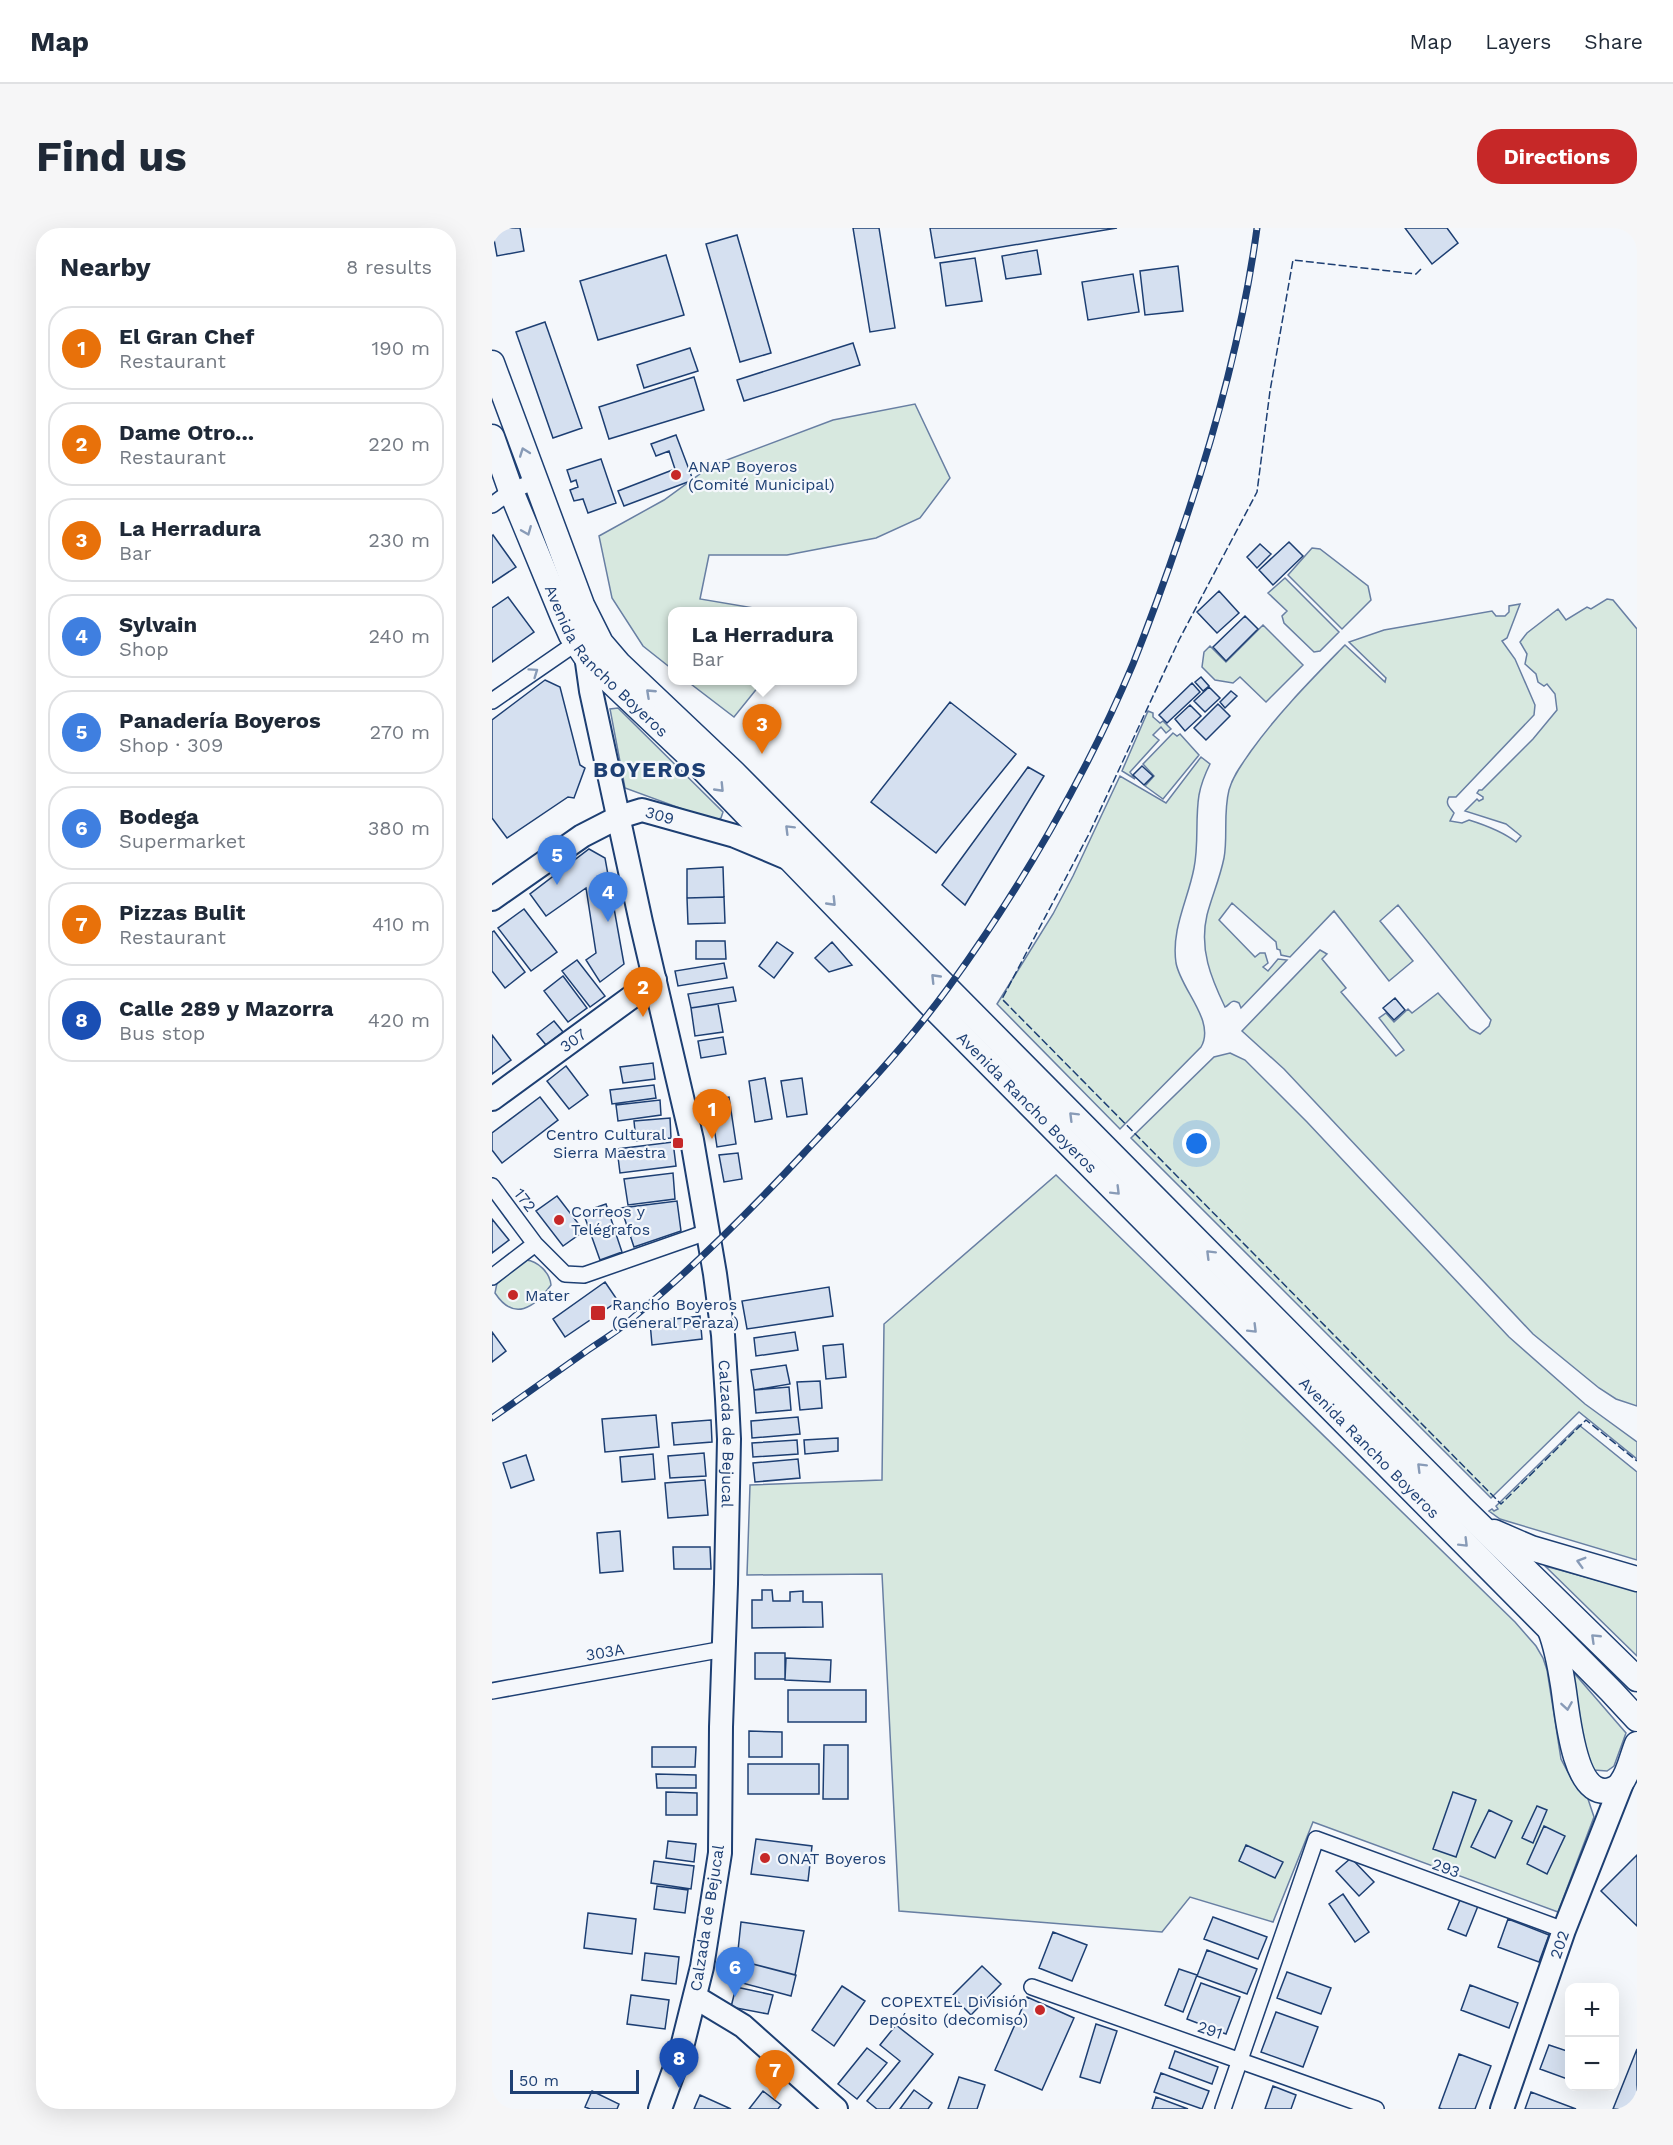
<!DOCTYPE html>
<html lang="en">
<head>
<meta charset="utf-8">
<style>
	body { margin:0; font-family:"Work Sans",sans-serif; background:#f6f6f7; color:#1f2937 }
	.controls { position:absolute; right:18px; bottom:18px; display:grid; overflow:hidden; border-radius:12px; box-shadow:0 6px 24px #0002 }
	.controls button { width:54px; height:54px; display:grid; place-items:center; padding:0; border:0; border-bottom:2px solid #e0e1e3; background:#fff; color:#1f2937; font:30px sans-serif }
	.scale { position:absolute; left:18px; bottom:15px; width:129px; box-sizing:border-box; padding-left:6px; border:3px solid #1d3f73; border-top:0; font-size:16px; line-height:21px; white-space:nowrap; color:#1d3f73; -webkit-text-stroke:4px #f4f7fb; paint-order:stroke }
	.you { position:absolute; left:705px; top:916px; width:21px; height:21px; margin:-15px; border:4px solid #fff; border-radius:50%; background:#1a73e8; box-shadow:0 0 0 9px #1a73e833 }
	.badge { display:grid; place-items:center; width:39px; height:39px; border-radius:50%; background:#c62828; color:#fff; font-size:20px; font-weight:700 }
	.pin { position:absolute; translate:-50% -50px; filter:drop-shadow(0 2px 3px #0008) }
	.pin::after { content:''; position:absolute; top:32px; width:21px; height:18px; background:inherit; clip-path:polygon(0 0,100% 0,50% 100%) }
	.popup { position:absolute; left:176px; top:379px; width:189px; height:78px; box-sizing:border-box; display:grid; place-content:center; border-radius:12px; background:#fff; filter:drop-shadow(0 2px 4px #0005); font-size:20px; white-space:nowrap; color:#747a83 }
	.popup b { font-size:22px; color:#1f2937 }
	.popup::after { content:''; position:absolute; left:50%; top:100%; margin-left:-12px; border:12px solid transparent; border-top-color:#fff }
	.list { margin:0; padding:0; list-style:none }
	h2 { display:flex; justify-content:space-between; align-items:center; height:78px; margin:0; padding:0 24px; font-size:26px }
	h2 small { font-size:20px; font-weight:400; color:#747a83 }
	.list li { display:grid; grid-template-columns:39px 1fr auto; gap:18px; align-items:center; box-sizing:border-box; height:84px; margin:0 12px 12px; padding:0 12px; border:2px solid #e0e1e3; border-radius:24px }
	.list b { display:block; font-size:22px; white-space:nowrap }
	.list p { margin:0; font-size:20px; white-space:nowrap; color:#747a83 }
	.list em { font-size:20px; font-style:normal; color:#747a83 }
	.map { position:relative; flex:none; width:1145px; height:1881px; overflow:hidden; border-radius:24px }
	header { display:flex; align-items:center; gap:36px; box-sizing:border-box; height:84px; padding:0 30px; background:#fff; border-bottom:2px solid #e0e1e3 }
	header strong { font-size:28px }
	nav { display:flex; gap:33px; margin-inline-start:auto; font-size:21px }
	.intro { display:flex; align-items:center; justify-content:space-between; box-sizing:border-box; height:144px; padding:0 36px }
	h1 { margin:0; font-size:42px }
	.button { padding:15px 27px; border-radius:24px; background:#c62828; color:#fff; font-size:21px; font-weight:700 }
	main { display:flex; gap:36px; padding:0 36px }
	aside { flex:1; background:#fff; border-radius:24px; box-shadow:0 6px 24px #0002 }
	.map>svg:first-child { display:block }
	.green { fill:#d7e8df; stroke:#687fa3; stroke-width:1.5 }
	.building { fill:#d5e0f0; stroke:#1d3f73; stroke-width:1.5 }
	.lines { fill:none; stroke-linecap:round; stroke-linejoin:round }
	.street-casing { stroke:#1d3f73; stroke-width:18 }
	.secondary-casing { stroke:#1d3f73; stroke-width:26 }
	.primary-casing { stroke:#1d3f73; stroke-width:27 }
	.street { stroke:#f4f7fb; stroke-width:15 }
	.secondary { stroke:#f4f7fb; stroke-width:22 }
	.primary { stroke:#f4f7fb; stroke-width:24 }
	.rail-casing { stroke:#1d3f73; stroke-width:7 }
	.rail { stroke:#f4f7fb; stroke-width:4.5; stroke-dasharray:14; stroke-linecap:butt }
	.fence { stroke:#1d3f73; stroke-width:1.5; stroke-dasharray:8 3; stroke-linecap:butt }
	.oneway { stroke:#889bb7 }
	.poi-dot { fill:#c62828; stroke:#f4f7fb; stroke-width:2 }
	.labels { text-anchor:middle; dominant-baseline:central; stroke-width:4.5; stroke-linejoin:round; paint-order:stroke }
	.poi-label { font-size:16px; fill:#1d3f73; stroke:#f4f7fb; text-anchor:start }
	.street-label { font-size:16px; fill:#1d3f73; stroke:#f4f7fb }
	.district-label { font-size:22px; font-weight:bold; letter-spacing:1.5px; fill:#1d3f73; stroke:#f4f7fb }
</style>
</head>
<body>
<header>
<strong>Map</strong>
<nav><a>Map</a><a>Layers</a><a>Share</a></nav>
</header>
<div class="intro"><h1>Find us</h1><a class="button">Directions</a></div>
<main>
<aside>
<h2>Nearby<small>8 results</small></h2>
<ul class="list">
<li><span class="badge" style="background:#e8710a">1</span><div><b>El Gran Chef</b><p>Restaurant</p></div><em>190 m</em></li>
<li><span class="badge" style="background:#e8710a">2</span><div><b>Dame Otro...</b><p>Restaurant</p></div><em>220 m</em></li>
<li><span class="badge" style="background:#e8710a">3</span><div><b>La Herradura</b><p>Bar</p></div><em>230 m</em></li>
<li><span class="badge" style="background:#3f7fe0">4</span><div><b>Sylvain</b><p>Shop</p></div><em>240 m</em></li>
<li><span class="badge" style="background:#3f7fe0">5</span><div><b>Panadería Boyeros</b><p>Shop · 309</p></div><em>270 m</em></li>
<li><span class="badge" style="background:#3f7fe0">6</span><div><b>Bodega</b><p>Supermarket</p></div><em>380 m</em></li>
<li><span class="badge" style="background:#e8710a">7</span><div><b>Pizzas Bulit</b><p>Restaurant</p></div><em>410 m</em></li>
<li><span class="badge" style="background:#1a4fb4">8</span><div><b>Calle 289 y Mazorra</b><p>Bus stop</p></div><em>420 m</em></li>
</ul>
</aside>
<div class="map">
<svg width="1145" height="1881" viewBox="0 0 1145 1881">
	<rect width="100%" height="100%" fill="#f4f7fb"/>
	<path class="green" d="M423,176L458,250L428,290L384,310L295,327H217L208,371L279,383L180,384V441L151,418L120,370L107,308L172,272L219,238L341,192Z
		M820,320L828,321L876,358L879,372L850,401L796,347Z
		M793,350L847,404L828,423L822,424L792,395L790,388L795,383L776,365Z
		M1115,371L1121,372L1145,401V1178L1124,1171L1107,1160L1041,1106L792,841L750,803L828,722L835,726L830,731L854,760L849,764L904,828L912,822L887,790L894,785L902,794L916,781L920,785L946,765L978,801L988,806L997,798L999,792L906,677L888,693L921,733L897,753L842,683L798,729L789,727L788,722L785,721L784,714L740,675L727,692L763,729L768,725H773L776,735L771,739L776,743L786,731L795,732L749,780L747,775C739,770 738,777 733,779C719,750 707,721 715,687C720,668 728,650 732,630C736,609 731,586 737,562C741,547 751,535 759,523C787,484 820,451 853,417L893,454L894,450L857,414L892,402L1000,383L1004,388H1013L1017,384V378L1028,376L1015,410L1010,413L1023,431L1043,477L1042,487L964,569H957C953,575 957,579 962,585L958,593L970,595L977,592C993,597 1010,603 1024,614L1029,608L1014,596L973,583L985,571L987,573L991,571V569L985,565L987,562H990L1041,511L1065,482L1063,466L1055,456L1052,458L1046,454L1044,446L1033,436L1035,426L1028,414L1035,405L1066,381L1074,392L1095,379L1099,381Z
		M771,397L811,437L774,474L748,449L741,455L723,452L710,439L712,424L718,418L734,434Z
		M195,453H271L242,489Z
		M126,480L231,584L229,590L223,593L133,560L118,481Z
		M656,483L661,485V489L668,495L671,493L679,501L674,505L669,499L661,507L667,512L638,544L643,551L630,543Z
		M681,505L685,508L688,506L707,527L671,571L653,558L662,548L651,536Z
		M709,529L718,536C713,546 709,556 707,567C703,591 707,616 702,640C696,672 679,701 684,735C689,762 724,793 709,819L628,901L505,776L561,686L581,648L628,548L674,575Z
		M738,825L753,832L815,894L1017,1109L1093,1176L1145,1214V1231L1087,1184L999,1270L639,910L722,829Z
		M564,947L1023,1394L1044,1418L1051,1430L1055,1442L1069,1531L1080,1552L1093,1562L1102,1589L1066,1684L821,1594L781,1694L698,1669L670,1704L407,1683L390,1346L255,1347L258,1257L390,1252L392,1096Z
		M34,1032C46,1033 58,1045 59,1057C42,1080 22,1094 3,1065L5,1055Z
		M1087,1197L1145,1244V1332L1008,1291L997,1283L1000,1281L1002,1283L1006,1281L1004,1278Z
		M1053,1338L1145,1363V1428Z
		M1076,1438L1134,1505L1122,1538L1115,1543L1102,1542L1096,1537Z"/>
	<path class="building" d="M0,0H28L32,23L5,28Z
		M361,0H387L403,100L378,104Z
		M438,0H625L443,30Z
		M913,0H955L966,15L940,36Z
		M245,7L279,125L248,134L214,16Z
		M545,22L549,46L514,51L510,28Z
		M174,27L192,87L106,112L88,53Z
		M483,30L490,73L454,78L448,35Z
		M686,38L691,83L653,87L648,43Z
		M641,46L647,84L596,92L590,54Z
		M53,94L90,200L61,210L24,104Z
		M361,115L368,137L252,173L245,152Z
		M198,120L206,143L152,160L145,137Z
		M202,149L212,182L117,211L107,179Z
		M184,207L201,252L132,278L126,263L183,241L177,223L164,228L159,216Z
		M109,231L124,275L96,285L91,271L82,273L78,262L86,259L84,252L79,254L75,242Z
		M1,307L24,339L0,355V308Z
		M797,314L811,328L781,357L767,342Z
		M768,316L779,326L765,340L755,329Z
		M727,363L747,385L725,405L705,384Z
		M16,369L42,404L0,434V380Z
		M753,388L766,401L734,433L721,419Z
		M709,449L717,458L711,463L703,454Z
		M53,452L68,459L88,537L93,540L82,570L76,569L15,610L0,590V492Z
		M700,455L708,464L675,495L667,487Z
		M717,459L728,470L713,484L702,473Z
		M739,463L745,468L733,480L728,474Z
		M458,474L524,526L444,625L379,574Z
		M726,476L738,488L714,512L702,500Z
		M698,477L709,488L693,503L683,491Z
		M650,538L661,548L652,557L641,547Z
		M536,539L552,548L473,677L450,657Z
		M97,621L113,630L132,736L108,754L94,732L104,725L94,660L54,688L38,666Z
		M231,639L232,669L195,670V641Z
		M232,669L233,695L196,696L195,670Z
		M32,681L65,724L39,743L6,700Z
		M2,703L33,744L13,760L0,743V704Z
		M204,713H233L234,731H204Z
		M285,714L301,725L282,750L267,738Z
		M340,714L360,737L337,744L323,730Z
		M85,732L113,768L98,779L70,743Z
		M232,735L235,750L186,758L183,743Z
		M71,748L95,780L76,794L52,763Z
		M241,759L244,773L199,780L196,766Z
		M903,770L913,782L902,792L891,780Z
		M226,776L231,804L203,808L199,780Z
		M62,793L71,804L54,817L45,806Z
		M0,807L19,832L0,846Z
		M231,809L234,826L209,830L206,813Z
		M161,835L163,851L131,855L128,839Z
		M74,838L96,867L77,881L55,853Z
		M273,850L280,891L263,894L257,853Z
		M310,850L315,886L295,889L289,853Z
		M162,857L164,870L120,876L118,862Z
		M48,869L66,892L10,935L0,922V905Z
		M237,869L244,916L225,919L218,872Z
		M168,872L169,887L126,893L124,877Z
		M178,890L179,910L144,913L142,893Z
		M181,914L184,938L128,945L125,921Z
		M246,925L250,951L232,954L227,927Z
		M181,945L183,971L136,977L132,951Z
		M65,968L92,1003L71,1018L44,983Z
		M185,973L189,1003L142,1019L129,980Z
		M114,976L130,1024L108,1032L91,984Z
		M0,991L17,1012L0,1025Z
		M113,1054L126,1073L73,1109L61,1091Z
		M337,1059L341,1088L255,1101L250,1073Z
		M208,1088L210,1111L160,1117L158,1094Z
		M0,1104L14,1123L0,1134Z
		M303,1104L306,1122L264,1128L262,1110Z
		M351,1116L354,1149L334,1151L331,1118Z
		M294,1137L298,1156L262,1162L259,1142Z
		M328,1153L330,1180L308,1182L305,1154Z
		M297,1159L299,1182L264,1185L262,1162Z
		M164,1187L167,1219L113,1224L110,1191Z
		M306,1189L308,1206L260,1210L259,1193Z
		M219,1192L220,1214L182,1217L180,1195Z
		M346,1210V1223L313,1226L312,1212Z
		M305,1212L306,1226L261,1229L260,1215Z
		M212,1225L214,1248L178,1250L176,1228Z
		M161,1226L163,1251L130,1254L128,1229Z
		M34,1227L42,1252L19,1260L11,1235Z
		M306,1231L308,1250L263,1254L261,1235Z
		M213,1252L216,1287L176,1290L173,1255Z
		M128,1303L131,1343L108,1345L105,1305Z
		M181,1319H218L219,1341H182Z
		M270,1362H280L281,1373H298V1364L311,1363V1374H330L331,1399L260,1400V1372H270Z
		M263,1425H293V1451H263Z
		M294,1430L339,1432L338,1454L293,1452Z
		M296,1462H374V1494H296Z
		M257,1503L290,1504V1529H257Z
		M332,1517H356V1571H331Z
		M160,1519H204L203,1539H160Z
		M256,1536H327V1566H256Z
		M164,1546L204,1547V1560H165Z
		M174,1564L205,1565V1587H174Z
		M961,1564L984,1572L964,1629L941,1621Z
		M1045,1578L1055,1582L1041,1615L1030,1610Z
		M997,1582L1020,1593L1003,1630L979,1619Z
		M1052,1598L1073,1608L1055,1646L1035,1636Z
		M264,1611L320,1618L316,1653L259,1646Z
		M176,1613L204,1616L202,1634L174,1630Z
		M754,1617L791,1634L783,1650L747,1633Z
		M1145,1627V1698L1109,1663Z
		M859,1630L882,1654L867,1668L844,1643Z
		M162,1633L202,1638L199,1661L159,1655Z
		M165,1658L196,1662L193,1685L162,1681Z
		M851,1666L877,1704L863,1714L837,1676Z
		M968,1672L986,1678L974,1708L956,1701Z
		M96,1685L144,1691L140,1726L92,1720Z
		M721,1689L775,1709L766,1731L712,1711Z
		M1016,1691L1057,1707L1047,1734L1006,1719Z
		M249,1694L312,1703L303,1747L245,1732Z
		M561,1704L595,1717L580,1753L547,1740Z
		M715,1722L765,1741L755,1766L705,1748Z
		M153,1725L187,1729L184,1756L150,1752Z
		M245,1732L304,1747L299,1768L239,1752Z
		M490,1738L509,1756L479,1787L460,1768Z
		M687,1741L705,1747L691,1784L673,1777Z
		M795,1744L839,1760L829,1786L785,1770Z
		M709,1755L748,1769L734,1806L695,1791Z
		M978,1757L1026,1775L1017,1800L969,1782Z
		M350,1758L373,1773L342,1818L320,1802Z
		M244,1759L281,1767L276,1786L239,1779Z
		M139,1767L177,1772L173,1801L135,1796Z
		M535,1769L582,1790L550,1862L503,1842Z
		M784,1784L826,1799L811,1839L769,1824Z
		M604,1796L625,1803L608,1855L588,1849Z
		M404,1797L441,1826L397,1881H385L375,1873L408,1833L388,1817Z
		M1057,1817L1078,1824V1852L1048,1841Z
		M375,1820L395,1835L365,1871L346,1856Z
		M1145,1821V1881H1121Z
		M683,1823L726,1839L720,1856L677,1840Z
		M967,1826L999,1838L983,1881H950L947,1880Z
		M669,1845L717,1863L710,1881L662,1864Z
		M467,1849L493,1857L485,1881H456Z
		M781,1858L804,1867L799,1881H773Z
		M422,1862L440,1875L436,1881H408Z
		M100,1863L127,1876L125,1881H98L93,1879Z
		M271,1863L289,1877L286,1881H257Z
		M1039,1864L1084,1881H1033Z
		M208,1867L239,1881H202Z
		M664,1869L696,1881H660Z"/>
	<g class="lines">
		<g class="street-casing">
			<path id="street" d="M0,277L19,263L43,253
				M0,473L84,415
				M0,958L43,1016L73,1046L92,1047L215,1004
				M0,1049L43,1016
				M0,1463L232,1421
				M540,1759L884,1881
				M731,1881L824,1611L1072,1702"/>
		</g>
		<g class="secondary-casing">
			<g id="secondary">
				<path id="s1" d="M93,420L99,463L149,694L200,912L223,1046L231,1107L235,1171L237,1211L234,1356L229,1499L228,1625L210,1739L189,1823L168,1881"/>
				<path id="s2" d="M0,671L90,608L127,589L150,582L243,608L293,629"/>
				<path id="s3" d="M0,871L163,752"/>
				<path d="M203,1769L251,1798L344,1881"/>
				<path id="s4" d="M1010,1881L1072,1702L1130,1555"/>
			</g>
		</g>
		<g class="primary-casing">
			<g id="primary">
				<path d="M0,135L90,377L109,415L127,436L241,544L970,1280L1145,1451"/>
				<path id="s5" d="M0,209L19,263L71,389L79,407L96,432L206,536L441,779L1119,1463L1145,1491"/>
				<path d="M1002,1304L1039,1320L1145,1351"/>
				<path d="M1058,1402C1065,1420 1068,1438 1071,1457C1075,1480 1080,1563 1113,1563C1118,1563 1126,1560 1129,1555C1137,1545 1140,1528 1145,1516"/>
			</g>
		</g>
		<use href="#street" class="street"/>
		<use href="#secondary" class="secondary"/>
		<use href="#primary" class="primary"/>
		<g class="rail-casing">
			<path id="rail" d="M0,1190C32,1167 64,1145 96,1122C112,1111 129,1101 143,1088C203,1038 258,983 312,925C362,872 413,819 456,760C528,661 594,548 641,436C658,393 674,349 689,305C723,206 751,104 765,0"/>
		</g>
		<use href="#rail" class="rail"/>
		<path class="fence" d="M929,41L924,46L801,32L778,163L765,264L687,412L598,604L510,771L1009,1276L1094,1192L1145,1233"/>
	</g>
	<defs><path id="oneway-chevron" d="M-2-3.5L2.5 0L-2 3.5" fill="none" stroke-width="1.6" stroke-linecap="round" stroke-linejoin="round" transform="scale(1.5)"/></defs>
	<g class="oneway">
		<use href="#oneway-chevron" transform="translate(32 224) rotate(-110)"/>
		<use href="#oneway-chevron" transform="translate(35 303) rotate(68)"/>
		<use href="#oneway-chevron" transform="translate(42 444) rotate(-35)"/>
		<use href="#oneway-chevron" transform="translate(158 465) rotate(-137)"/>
		<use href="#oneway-chevron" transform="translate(228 560) rotate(46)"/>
		<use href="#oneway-chevron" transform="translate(297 601) rotate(-135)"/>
		<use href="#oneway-chevron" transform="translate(340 674) rotate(46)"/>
		<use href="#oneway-chevron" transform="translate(443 750) rotate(-134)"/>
		<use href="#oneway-chevron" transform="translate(581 888) rotate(-135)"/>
		<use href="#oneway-chevron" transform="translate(624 963) rotate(45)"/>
		<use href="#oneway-chevron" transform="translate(718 1026) rotate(-135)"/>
		<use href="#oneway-chevron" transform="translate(761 1101) rotate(45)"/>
		<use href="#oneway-chevron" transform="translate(929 1239) rotate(-135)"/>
		<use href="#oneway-chevron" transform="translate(972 1315) rotate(45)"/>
		<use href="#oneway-chevron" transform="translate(1089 1334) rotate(-164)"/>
		<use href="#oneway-chevron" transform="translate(1103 1410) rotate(-136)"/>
		<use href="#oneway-chevron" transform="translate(1075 1478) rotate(81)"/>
	</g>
	<g class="poi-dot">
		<circle cx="184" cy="247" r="6"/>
		<rect x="180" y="909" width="12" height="12" rx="3"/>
		<circle cx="67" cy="992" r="6"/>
		<circle cx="21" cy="1067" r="6"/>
		<rect x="98" y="1077" width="16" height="16" rx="3"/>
		<circle cx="273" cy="1630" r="6"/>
		<circle cx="548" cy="1782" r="6"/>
	</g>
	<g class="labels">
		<g class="poi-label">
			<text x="196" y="238">ANAP Boyeros<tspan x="196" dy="18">(Comité Municipal)</tspan></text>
			<text x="174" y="906" text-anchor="end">Centro Cultural<tspan x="174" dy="18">Sierra Maestra</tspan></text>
			<text x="79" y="983">Correos y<tspan x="79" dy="18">Telégrafos</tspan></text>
			<text x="33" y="1067">Mater</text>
			<text x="120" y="1076">Rancho Boyeros<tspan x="120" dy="18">(General Peraza)</tspan></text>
			<text x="285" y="1630">ONAT Boyeros</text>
			<text x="536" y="1773" text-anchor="end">COPEXTEL División<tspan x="536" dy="18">Depósito (decomiso)</tspan></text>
		</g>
		<g class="street-label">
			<text stroke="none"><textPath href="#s5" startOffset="255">Avenida Rancho Boyeros</textPath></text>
			<text stroke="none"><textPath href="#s2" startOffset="194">309</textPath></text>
			<text stroke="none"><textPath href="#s3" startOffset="100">307</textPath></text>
			<text stroke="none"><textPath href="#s5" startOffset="867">Avenida Rancho Boyeros</textPath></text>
			<text transform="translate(33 972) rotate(53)">172</text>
			<text stroke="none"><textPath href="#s1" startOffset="800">Calzada de Bejucal</textPath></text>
			<text stroke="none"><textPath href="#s5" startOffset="1353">Avenida Rancho Boyeros</textPath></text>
			<text transform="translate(113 1424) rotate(-10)">303A</text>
			<text transform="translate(954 1640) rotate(20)">293</text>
			<text transform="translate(215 1690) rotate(-81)">Calzada de Bejucal</text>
			<text stroke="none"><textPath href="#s4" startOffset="174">202</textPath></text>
			<text transform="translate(718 1802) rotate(19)">291</text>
		</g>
		<g class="district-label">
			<text x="158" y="541">BOYEROS</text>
		</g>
	</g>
</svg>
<div class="controls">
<button>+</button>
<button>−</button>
</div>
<div class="scale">50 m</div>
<div class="you"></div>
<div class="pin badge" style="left:220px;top:911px;background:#e8710a">1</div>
<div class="pin badge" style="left:151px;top:789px;background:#e8710a">2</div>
<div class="pin badge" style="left:270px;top:526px;background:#e8710a">3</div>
<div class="popup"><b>La Herradura</b>Bar</div>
<div class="pin badge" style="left:116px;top:694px;background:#3f7fe0">4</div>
<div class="pin badge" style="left:65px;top:657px;background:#3f7fe0">5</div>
<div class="pin badge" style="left:243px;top:1769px;background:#3f7fe0">6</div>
<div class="pin badge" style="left:283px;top:1872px;background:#e8710a">7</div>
<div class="pin badge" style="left:187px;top:1860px;background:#1a4fb4">8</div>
</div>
</main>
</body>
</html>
